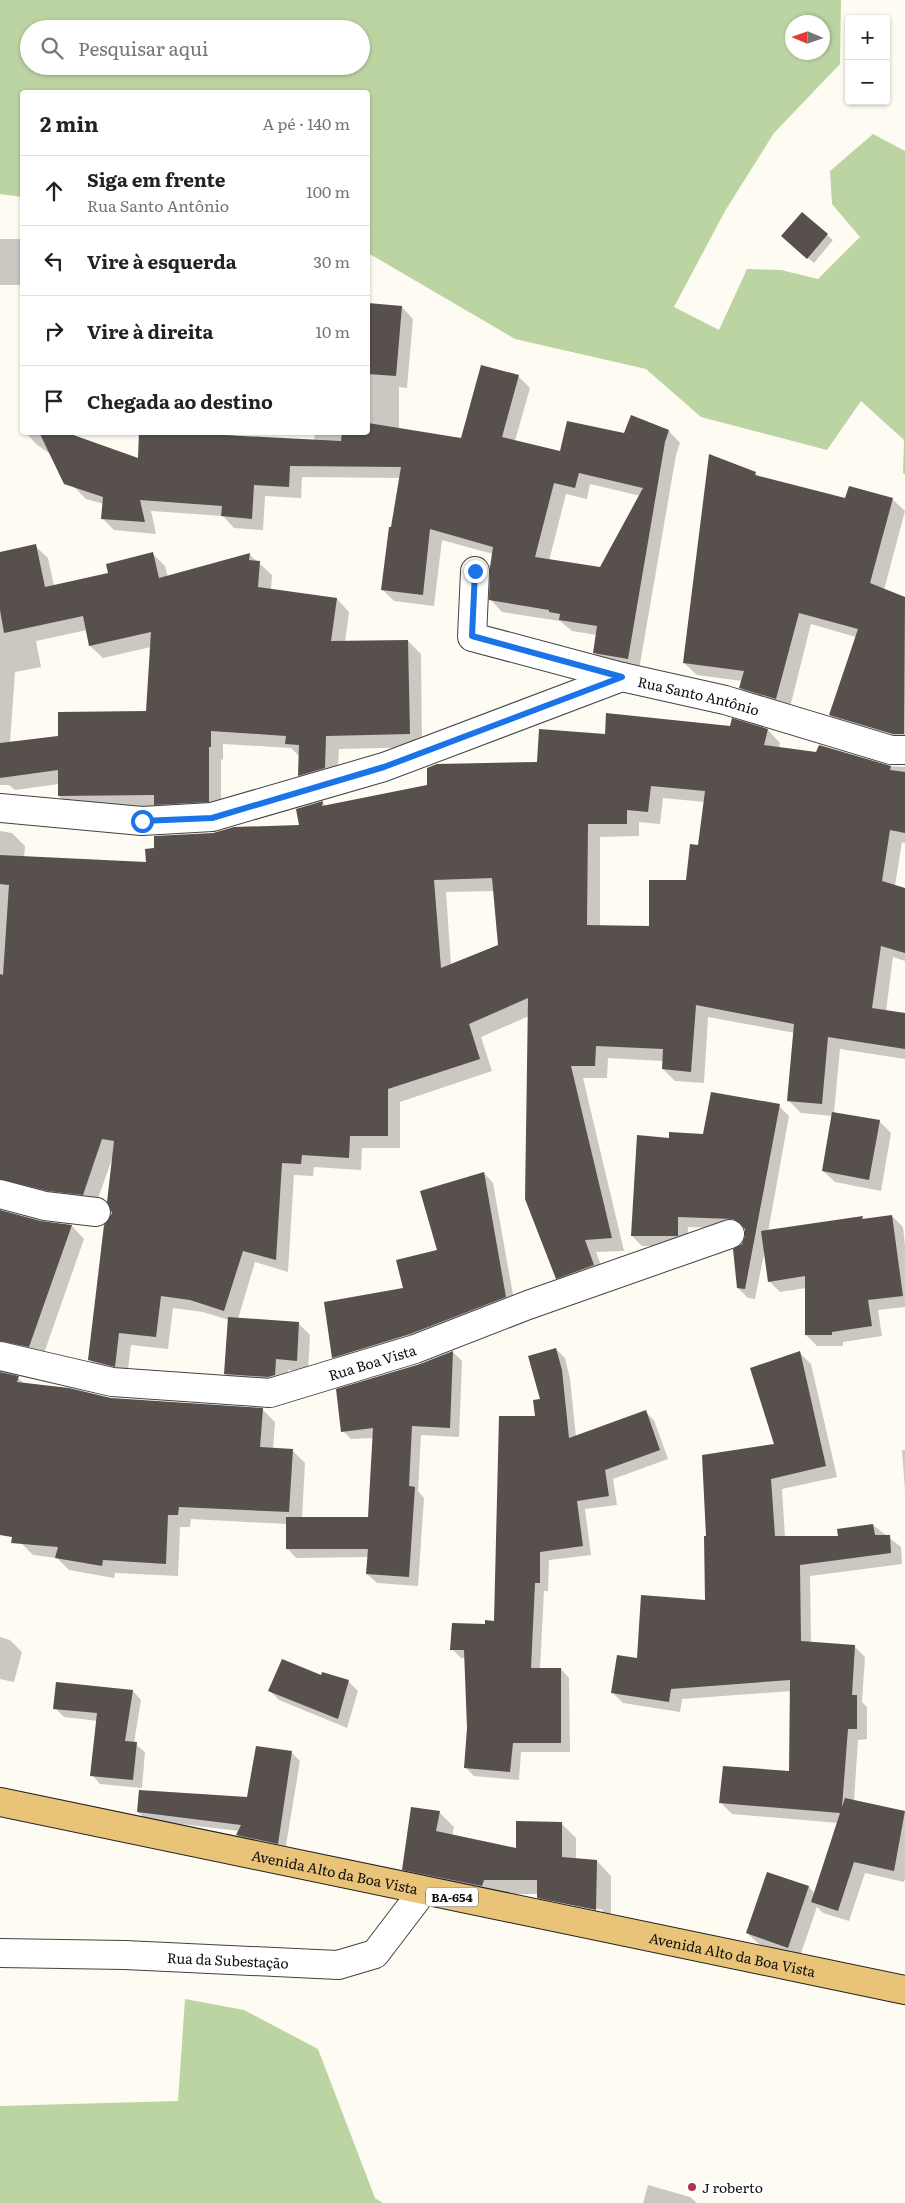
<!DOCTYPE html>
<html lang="pt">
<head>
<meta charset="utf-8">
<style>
	body { margin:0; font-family:Literata,serif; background:#f2f2f2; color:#222 }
	.controls { position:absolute; right:15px; top:15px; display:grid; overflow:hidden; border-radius:5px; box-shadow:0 1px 4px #0004 }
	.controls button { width:45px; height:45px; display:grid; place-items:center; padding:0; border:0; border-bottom:1px solid #e0e0e0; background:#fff; color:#222; font:25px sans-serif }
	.compass { position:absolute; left:785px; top:15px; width:45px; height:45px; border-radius:50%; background:#fff; box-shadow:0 1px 4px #0004; rotate:272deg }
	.stop { position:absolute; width:15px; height:15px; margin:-11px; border:4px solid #1a73e8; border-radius:50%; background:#fff }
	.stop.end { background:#1a73e8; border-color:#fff; box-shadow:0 1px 5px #0008 }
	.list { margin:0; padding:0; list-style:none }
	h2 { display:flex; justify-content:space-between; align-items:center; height:65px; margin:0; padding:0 20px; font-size:21px }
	h2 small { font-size:16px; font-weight:400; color:#767676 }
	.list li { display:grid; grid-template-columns:32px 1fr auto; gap:15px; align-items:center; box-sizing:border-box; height:70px; padding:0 20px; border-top:1px solid #e0e0e0 }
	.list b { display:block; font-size:19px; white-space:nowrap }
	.list p { margin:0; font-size:16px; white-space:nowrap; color:#767676 }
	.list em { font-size:16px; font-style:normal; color:#767676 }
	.icon { flex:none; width:28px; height:28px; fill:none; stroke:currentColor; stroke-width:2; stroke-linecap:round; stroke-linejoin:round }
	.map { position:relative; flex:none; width:905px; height:2203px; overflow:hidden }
	.search { position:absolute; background:#fff; box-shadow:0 1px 4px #0004; left:20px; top:20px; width:350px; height:55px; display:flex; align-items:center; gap:12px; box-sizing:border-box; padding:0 18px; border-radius:28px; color:#767676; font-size:19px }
	.panel { position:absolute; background:#fff; box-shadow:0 1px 4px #0004; left:20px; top:90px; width:350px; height:345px; border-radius:5px }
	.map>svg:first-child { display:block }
	.forest { fill:#bcd4a1; fill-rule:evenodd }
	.shadow { fill:#0003; fill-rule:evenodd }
	.building { fill:#57504d; fill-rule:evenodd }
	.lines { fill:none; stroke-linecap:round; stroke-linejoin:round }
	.minor-casing { stroke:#424242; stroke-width:30 }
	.major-casing { stroke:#202020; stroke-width:30 }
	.minor { stroke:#fff; stroke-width:28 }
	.major { stroke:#e9c478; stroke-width:28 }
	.route { stroke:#1a73e8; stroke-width:6 }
	.poi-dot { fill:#b03747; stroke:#fff; stroke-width:2 }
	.labels { text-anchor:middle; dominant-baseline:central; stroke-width:5; stroke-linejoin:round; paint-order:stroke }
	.shield { fill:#fff; stroke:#575757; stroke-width:1 }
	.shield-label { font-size:12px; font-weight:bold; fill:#0f0f0f }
	.street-label { font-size:14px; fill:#0f0f0f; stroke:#fff }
	.poi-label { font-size:14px; fill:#0f0f0f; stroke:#fff; text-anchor:start }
</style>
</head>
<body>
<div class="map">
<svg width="905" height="2203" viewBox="0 0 905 2203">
	<rect width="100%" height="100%" fill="#fefbf3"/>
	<path class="forest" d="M0,0H841L840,64L774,133L725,211L674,307L719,330L747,269L781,270L818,279L860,237L832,204L830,171L873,134L905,151V474L903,473L904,440L861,401L827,450L701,417L646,369L515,339L368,253V92H22V197L0,194ZM792,22H822V52H792ZM29,29H361V66H29Z
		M185,1999L244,2010L318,2049L375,2198L383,2203H0V2106L178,2101Z"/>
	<path class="shadow" d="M827,235L833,240L814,263L788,242Z
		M0,239H22V285H0Z
		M368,304L402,307L413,319L407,388L399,387V430L462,440L518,376L530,388L515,441L561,452L624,435L631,417L669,431L680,443L676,455L639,670L606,664L594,653L597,635L572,631L560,621L502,612L491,600L493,554L442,540L434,606L394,601L383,590L400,478L302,477L301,498L265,496L263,530L234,528L223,516L151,511L156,534L114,530L103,519L104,504L86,499L74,487L139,460L140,432H235V437L314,441L315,432H368ZM590,484L641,496L601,569L549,561L566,494L587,499Z
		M22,371V402L20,372Z
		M25,432H69L72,469L36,444Z
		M755,473L760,478L846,500L892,499L905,511L884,590L905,599V746L843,727L830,715L856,637L811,624L789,711L753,700L741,688L742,681L697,675L684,663Z
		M35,546L48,558L54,586L110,574L152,553L165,566L168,577L249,554L272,575L271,590L337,599L349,612L345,642L408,641L421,654L422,747L339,749L337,781L312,788L299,775V756L291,748L223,744V760L221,759V814L72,809L59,796V784L15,790L9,785H0V553ZM87,630L90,646L103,658L151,647L147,712L59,737L10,743L15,672L41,667L36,641Z
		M768,730L780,743L779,748L887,766L905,767V843L902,842L895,886L905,890V961L893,957L886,1011L905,1019V1059L840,1049L834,1113L879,1121L891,1133L881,1191L835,1182L823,1171L833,1116L801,1113L789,1101L795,1033L708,1017L704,1083L675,1081L663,1069V1061L608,1058L607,1078H583L624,1251L596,1252L606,1278L570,1291L557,1278L529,1016L481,1037L492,1071L400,1102V1148H362L361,1170L314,1167L313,1176L294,1175L288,1272L255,1262L238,1319L299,1324L310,1335L308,1372L288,1370L286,1387L237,1385L225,1374L229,1320L203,1312L173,1308L168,1349L131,1345L127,1378L102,1373L90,1360L113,1213L112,1159L95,1207L0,1198V831L12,833L25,846L24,858L147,864L213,834L300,826L322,802L326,806L538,763L606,736ZM663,798L705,802L699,846L688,881L650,927H600V837L639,836V822L660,824ZM495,891L499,945L451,965L446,892Z
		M779,1106L789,1116L768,1232L862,1217L865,1220L892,1216L903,1227L905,1245V1307L878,1310L882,1336L843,1342V1346H817L806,1335V1288L780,1292L769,1281L765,1249L755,1299L748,1298L738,1288L743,1245L747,1237L745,1229L688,1227L687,1246H642L632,1236L670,1139L704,1135Z
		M484,1173L493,1183L515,1306L342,1367L333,1357L405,1289L438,1251Z
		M0,1210L41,1222L72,1226L84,1239L42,1359H0Z
		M556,1349L565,1358L570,1379L576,1437L645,1412L654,1420L668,1459L613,1479L617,1505L585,1509L591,1555L549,1560L548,1591H544L540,1669H561L569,1678L570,1752H521L519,1780L474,1776L465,1767L469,1728L466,1658H461L452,1649L495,1622L536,1417Z
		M453,1352L462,1361L459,1437L421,1435L418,1491L424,1498L418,1586L377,1583L367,1574L368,1557L296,1558L287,1548V1524L191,1519L190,1527H180L178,1576L115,1573L114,1578L69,1570L57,1558L33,1555L21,1543L0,1445V1373L18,1378L25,1384L111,1399L262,1409L275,1422L273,1449L292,1450L305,1463L302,1518H369L374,1438L351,1439L342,1430L420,1365Z
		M800,1353L811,1364L837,1477L782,1489L785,1537H839L873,1525L901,1547L902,1564L810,1576L811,1643L854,1646L865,1657L862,1702L867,1707V1739L858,1740L854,1801L905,1813V1878L904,1882L865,1873L849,1921L823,1913L817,1907L799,1959L759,1944L747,1933L767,1874L809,1887L815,1894L838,1823L732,1814L721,1803L791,1773V1691L682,1699L680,1712L623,1703L612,1692L638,1660L706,1601L775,1445Z
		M902,1450H905V1491Z
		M0,1637L10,1640L22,1652L14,1682L0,1679Z
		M322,1677L348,1681L358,1691L347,1728L279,1700L270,1691Z
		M133,1691L141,1700L134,1743L145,1752L142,1788L100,1784L92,1775L98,1721L64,1717L55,1708Z
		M292,1753L300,1761L285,1851L246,1843L238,1835L239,1831L147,1820L138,1812L248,1798Z
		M439,1812L454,1827L452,1836L518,1849L561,1823L576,1838V1860L597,1861L611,1876V1924L553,1912L538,1897V1894H498L418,1884L403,1869ZM551,1899L603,1910L602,1912L551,1902Z
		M648,2185L690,2197L697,2203H643Z"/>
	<path class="building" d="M802,212L828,234L807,259L781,236Z
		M368,303L402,306L396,376L368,374Z
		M481,365L519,375L502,437L560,451L567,421L624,433L631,415L669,430L665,442L628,659L593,653L597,626L559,620L560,614L549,612V610L489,600L490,567L493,547L430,529L423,595L381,590L389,527H391L401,467L290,466L289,487L254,485L252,519L221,516L222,506L140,500L145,522L101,519L103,497L64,484L40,434L65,432L138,458L139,432H224L223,435L341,441L342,432H368V423L461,438ZM579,473L643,488L600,567L535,557L554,483L575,488Z
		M709,454L756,472L755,475L845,498L849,486L893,498L870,583L905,597L904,734H893L829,715L858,629L799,613L776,699L739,688L744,671L683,663Z
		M36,544L45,587L108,573L106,564L153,552L159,578L250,553L249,560L260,561L258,587L337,598L331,641L408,640L410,734L326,736L325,768L298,776L299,745L285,744L286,736L211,731V747H209V802L154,805V795L58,796V770L0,778V743L58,736V712L146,711L151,632L89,646L83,616L4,633L0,610V552Z
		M606,713L730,726L732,718L768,729L764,745L816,752L819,745L891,766L890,770L905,772V833L890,830L882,881L905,888V953L881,946L872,1008L905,1013V1049L828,1037L822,1104L787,1101L794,1024L696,1005L691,1072L662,1069L663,1049L596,1046L595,1066H571L612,1238L585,1240L594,1265L556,1279L525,1199L528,998L469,1024L480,1059L388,1089V1136H350L349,1158L302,1155L301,1164L282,1163L276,1260L243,1251L224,1311L190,1300L161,1296L156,1337L119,1333L115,1367L88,1360L104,1225L112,1213L107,1202L114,1141L102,1139L83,1195L48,1191L0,1179V974L3,975L9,885L0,884V855L146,862L145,849L154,848V836L213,833L234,827L299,825L296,809L323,801L322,806L427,785V768L437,764L537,762L539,729L605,734ZM651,786L705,791L698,845L690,844L686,880H649V926L587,925L588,824H627V810L648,812ZM492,878L498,945L441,968L434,880Z
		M711,1092L780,1104L745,1289L737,1288L733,1249L742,1244L745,1236V1229L740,1223L733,1219L678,1217V1236H631L637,1135L669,1138V1132L703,1134Z
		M832,1112L880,1120L869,1180L822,1171Z
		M484,1172L506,1297L410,1334L332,1358L324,1302L403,1288L396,1260L437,1250L420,1191Z
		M0,1210L41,1221L72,1225L29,1347L0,1341Z
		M892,1215L903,1296L868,1300L872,1326L832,1332V1335H805V1276L768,1282L761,1231L863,1216L862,1219Z
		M228,1317L299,1322L297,1361L276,1359L275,1375L268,1377L224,1374Z
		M556,1348L562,1370L569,1438L646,1410L660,1450L605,1470L609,1496L577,1501L583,1546L540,1552V1583H535L531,1668H561V1743H513L510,1772L464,1768L467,1728L464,1650H450L452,1623L485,1624V1620L494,1621L499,1416H535L533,1400L540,1399L528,1356Z
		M453,1351L450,1428L412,1426L409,1486L415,1487L409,1577L366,1574L368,1549H286V1517H368L373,1428L341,1432L336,1389L420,1364Z
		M800,1351L826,1466L771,1479L775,1536H838L837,1529L873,1524L875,1535H890L891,1553L800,1565L801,1641L855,1645L852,1695H857V1729H848L842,1807L845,1798L905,1811L894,1871L854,1862L838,1911L811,1902L840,1813L719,1803L723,1766L789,1771L790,1680L671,1689L669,1702L611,1693L617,1655L637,1658L641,1595L705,1600L704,1536H706L702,1455L774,1444L750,1368Z
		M0,1372L19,1376L17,1382L69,1388L111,1398L263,1408L260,1447L293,1449L289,1512L179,1507L178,1515H168L166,1564L103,1560L102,1566L55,1558L58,1547L11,1543L12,1537L0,1535Z
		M282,1659L321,1675L322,1672L349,1680L338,1719L268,1691Z
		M56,1682L133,1690L125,1741L137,1742L133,1780L90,1776L97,1713L53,1709Z
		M256,1746L292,1751L278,1844L236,1835L241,1825L137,1812L139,1790L247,1797Z
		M411,1807L440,1811L436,1831L516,1848V1821L562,1822V1857L597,1860L596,1910L537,1898V1880H484L482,1886L402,1870Z
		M767,1872L809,1886L788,1948L746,1933Z"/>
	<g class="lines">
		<g class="minor-casing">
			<g id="minor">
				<path d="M475,571L472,637L622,677"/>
				<path id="s1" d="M0,808L142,821L212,817L384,767L622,677L725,700L891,750H905"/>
				<path d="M0,1194L45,1206L96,1212"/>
				<path id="s2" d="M0,1356L112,1382L270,1393L415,1349L528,1305L730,1234"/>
				<path id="s3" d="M0,1953L125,1955L338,1965L375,1954L423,1891"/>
			</g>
		</g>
		<g class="major-casing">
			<g id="major">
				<path id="s4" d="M0,1802L905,1990"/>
			</g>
		</g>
		<use href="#minor" class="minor"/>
		<use href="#major" class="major"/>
	</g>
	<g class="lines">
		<path class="route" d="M142,821L212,818L384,767L622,677L472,636L475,571"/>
	</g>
	<circle class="poi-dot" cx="692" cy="2187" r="5"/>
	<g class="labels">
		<rect class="shield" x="426" y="1887.5" width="52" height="19" rx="4"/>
		<g class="shield-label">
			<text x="452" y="1897">BA-654</text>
		</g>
		<g class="street-label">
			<text stroke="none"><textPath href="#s1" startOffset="725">Rua Santo Antônio</textPath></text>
			<text stroke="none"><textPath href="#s2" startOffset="380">Rua Boa Vista</textPath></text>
			<text stroke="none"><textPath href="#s4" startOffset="342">Avenida Alto da Boa Vista</textPath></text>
			<text stroke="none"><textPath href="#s4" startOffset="748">Avenida Alto da Boa Vista</textPath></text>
			<text stroke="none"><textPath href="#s3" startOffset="228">Rua da Subestação</textPath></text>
		</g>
		<g class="poi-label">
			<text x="702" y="2187">J roberto</text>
		</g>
	</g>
</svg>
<div class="controls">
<button>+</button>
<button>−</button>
</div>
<svg class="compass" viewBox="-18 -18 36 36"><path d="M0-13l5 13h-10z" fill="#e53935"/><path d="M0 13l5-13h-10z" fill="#767676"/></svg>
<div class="stop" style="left:142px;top:821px"></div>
<div class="stop end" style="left:475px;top:571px"></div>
<div class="search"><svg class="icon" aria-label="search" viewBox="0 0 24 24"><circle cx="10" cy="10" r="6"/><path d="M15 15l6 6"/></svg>Pesquisar aqui</div>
<section class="panel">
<h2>2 min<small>A pé · 140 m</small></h2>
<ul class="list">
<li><svg class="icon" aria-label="ahead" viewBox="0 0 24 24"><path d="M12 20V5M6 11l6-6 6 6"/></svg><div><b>Siga em frente</b><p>Rua Santo Antônio</p></div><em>100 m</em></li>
<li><svg class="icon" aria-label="left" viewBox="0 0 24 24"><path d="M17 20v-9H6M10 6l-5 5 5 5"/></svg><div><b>Vire à esquerda</b></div><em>30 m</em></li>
<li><svg class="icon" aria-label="right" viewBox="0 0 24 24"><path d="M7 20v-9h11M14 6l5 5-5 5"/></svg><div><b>Vire à direita</b></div><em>10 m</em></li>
<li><svg class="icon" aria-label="arrive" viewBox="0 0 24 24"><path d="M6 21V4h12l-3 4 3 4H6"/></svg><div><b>Chegada ao destino</b></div></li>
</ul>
</section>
</div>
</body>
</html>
